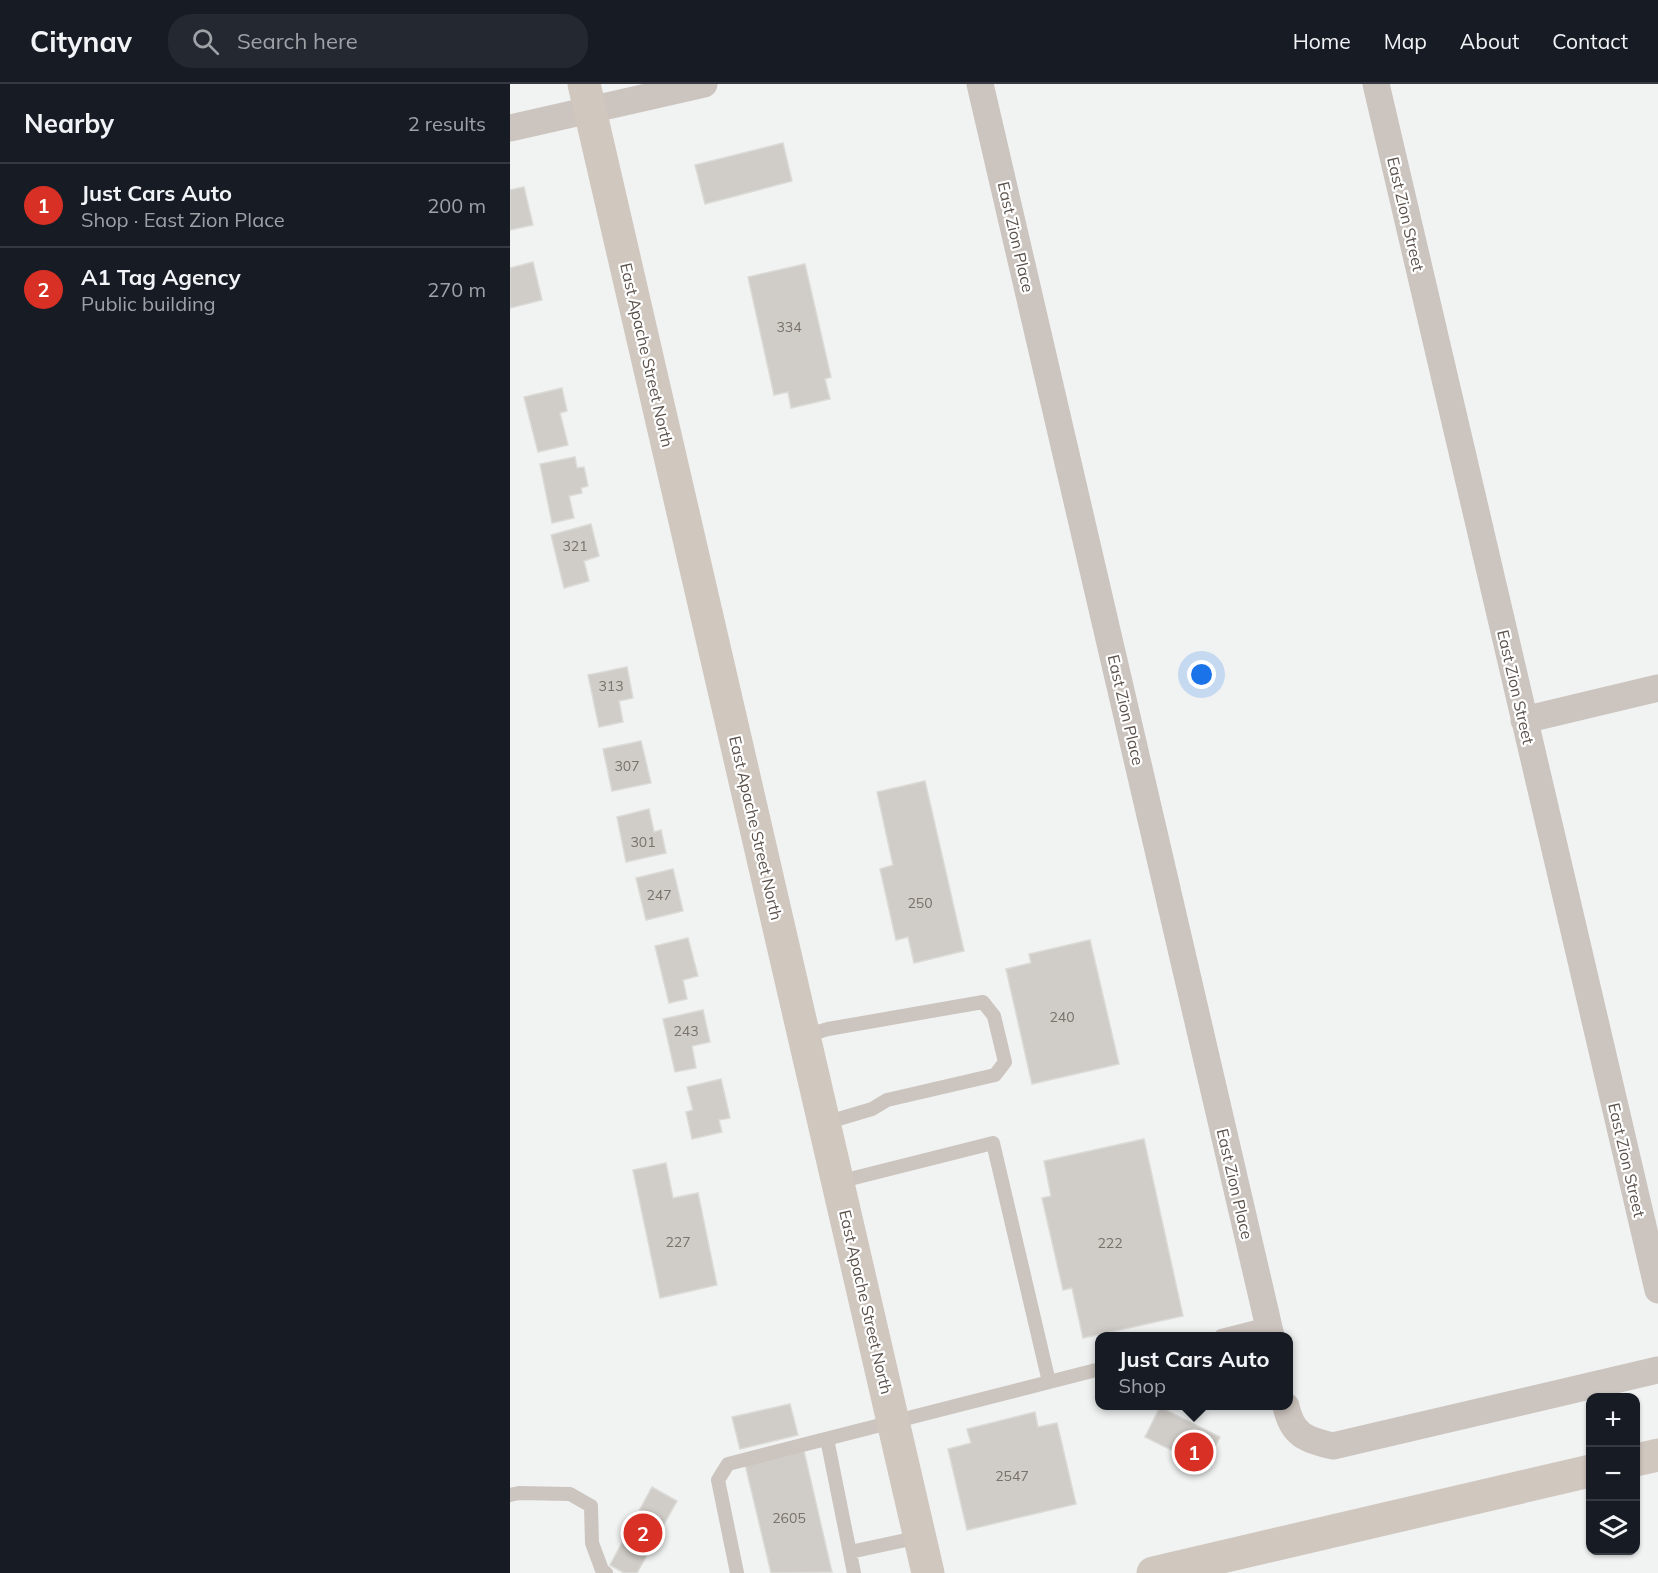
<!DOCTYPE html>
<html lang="en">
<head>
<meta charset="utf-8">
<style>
	body { margin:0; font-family:Mulish,sans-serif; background:#242831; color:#f1f3f6 }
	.controls { position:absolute; right:18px; bottom:18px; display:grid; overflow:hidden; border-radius:12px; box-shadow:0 2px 4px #0004 }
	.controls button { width:54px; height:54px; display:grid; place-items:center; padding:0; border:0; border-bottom:2px solid #363941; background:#171b24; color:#f1f3f6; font:30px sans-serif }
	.you { position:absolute; left:692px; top:591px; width:21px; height:21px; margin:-15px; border:4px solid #fff; border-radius:50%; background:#1a73e8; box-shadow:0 0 0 9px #1a73e833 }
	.badge { display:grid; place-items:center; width:39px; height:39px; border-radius:50%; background:#d93025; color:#fff; font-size:20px; font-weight:700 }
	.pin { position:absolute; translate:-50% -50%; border:3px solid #fff; box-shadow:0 2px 6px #0006 }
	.popup { position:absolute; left:585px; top:1248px; width:198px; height:78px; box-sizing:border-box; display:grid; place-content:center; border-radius:12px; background:#171b24; filter:drop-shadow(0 2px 4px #0005); font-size:20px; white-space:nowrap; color:#9ea1a6 }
	.popup b { font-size:22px; color:#f1f3f6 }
	.popup::after { content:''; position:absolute; left:50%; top:100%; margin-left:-12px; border:12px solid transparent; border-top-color:#171b24 }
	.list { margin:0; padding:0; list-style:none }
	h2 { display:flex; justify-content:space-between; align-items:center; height:78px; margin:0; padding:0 24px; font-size:26px }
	h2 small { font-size:20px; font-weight:400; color:#9ea1a6 }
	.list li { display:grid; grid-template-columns:39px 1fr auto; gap:18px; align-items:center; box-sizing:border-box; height:84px; padding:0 24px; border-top:2px solid #363941 }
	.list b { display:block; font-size:22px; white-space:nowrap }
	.list p { margin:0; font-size:20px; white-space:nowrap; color:#9ea1a6 }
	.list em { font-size:20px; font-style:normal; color:#9ea1a6 }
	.icon { flex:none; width:33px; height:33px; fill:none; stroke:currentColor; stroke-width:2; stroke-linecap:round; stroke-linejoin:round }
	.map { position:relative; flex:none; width:1148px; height:1489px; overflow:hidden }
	header { display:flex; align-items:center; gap:36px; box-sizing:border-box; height:84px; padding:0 30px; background:#171b24; border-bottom:2px solid #363941 }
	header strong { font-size:28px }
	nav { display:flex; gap:33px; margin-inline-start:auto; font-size:21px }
	.search { width:420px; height:54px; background:#242831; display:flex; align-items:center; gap:15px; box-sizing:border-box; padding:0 21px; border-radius:24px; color:#9ea1a6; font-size:22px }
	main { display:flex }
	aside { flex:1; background:#171b24 }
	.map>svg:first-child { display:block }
	.building { fill:#d0cdc8; stroke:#dbdad6; stroke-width:1.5 }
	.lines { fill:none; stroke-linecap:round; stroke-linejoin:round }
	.service { stroke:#ccc4be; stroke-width:14 }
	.minor { stroke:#ccc4be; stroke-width:27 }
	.secondary { stroke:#d0c7bf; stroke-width:33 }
	.labels { text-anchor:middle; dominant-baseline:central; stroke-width:4.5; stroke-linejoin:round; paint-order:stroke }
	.number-label { font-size:14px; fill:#79716a }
	.street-label { font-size:16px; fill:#5c524b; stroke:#fff }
</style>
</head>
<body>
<header>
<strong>Citynav</strong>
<div class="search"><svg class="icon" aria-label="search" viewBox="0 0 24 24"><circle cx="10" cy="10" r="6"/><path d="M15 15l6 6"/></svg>Search here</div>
<nav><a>Home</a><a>Map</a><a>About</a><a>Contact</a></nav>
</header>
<main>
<aside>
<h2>Nearby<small>2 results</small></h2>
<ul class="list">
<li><span class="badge">1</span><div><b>Just Cars Auto</b><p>Shop · East Zion Place</p></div><em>200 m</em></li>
<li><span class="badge">2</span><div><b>A1 Tag Agency</b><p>Public building</p></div><em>270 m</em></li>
</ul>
</aside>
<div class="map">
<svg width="1148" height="1489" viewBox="0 0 1148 1489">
	<rect width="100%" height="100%" fill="#f1f3f3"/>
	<path class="building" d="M273,59L282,97L195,120L185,81Z
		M14,103L23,141L0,146V106Z
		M23,178L32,216L0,224V184Z
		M295,180L321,293L315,295L320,315L281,324L278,308L264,311L238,193Z
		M52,304L57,327L50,329L58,361L28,368L14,313Z
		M65,373L67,384L74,383L78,402L71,404L72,409L59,412L64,434L42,439L30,380Z
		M81,440L89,472L74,477L79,497L54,504L41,451Z
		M117,583L123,614L109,617L113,638L89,643L78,591Z
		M131,657L141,699L102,707L93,665Z
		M415,697L454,867L404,879L398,853L386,856L370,785L383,781L367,708Z
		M139,725L144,748L151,746L156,769L116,778L107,733Z
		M163,785L173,827L136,836L126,794Z
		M178,854L188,892L173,896L177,915L159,919L145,862Z
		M580,856L609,980L522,1000L496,885L521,879L519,870Z
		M193,926L200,958L182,962L186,984L165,988L153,935Z
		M211,995L220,1034L209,1036L212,1048L182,1055L176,1028L183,1026L177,1003Z
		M634,1055L673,1232L573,1254L562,1204L553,1206L532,1114L541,1112L534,1077Z
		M156,1079L163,1114L188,1109L207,1201L150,1214L123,1086Z
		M280,1320L288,1351L230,1365L222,1333Z
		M650,1323L710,1353L695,1383L635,1353Z
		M525,1328L528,1343L547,1339L566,1420L457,1446L438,1365L461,1359L457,1345Z
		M294,1367L322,1488L261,1489L235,1380Z
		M142,1403L167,1417L127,1489H114L100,1481Z"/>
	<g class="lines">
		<path class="service" d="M294,952L318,945L473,918L484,932L495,978L485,991L377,1016L362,1025L315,1039
			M328,1098L483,1059L539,1298
			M711,1252L758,1240
			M317,1355L344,1489
			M0,1411L9,1409L60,1410L81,1422L82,1459L92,1486L96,1489
			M340,1468L410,1453
			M227,1489L208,1396L218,1380L590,1285"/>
		<path class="minor" d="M470,0L761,1252
			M866,0L1148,1206
			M0,44L194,0
			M1014,636L1148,604
			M776,1322C782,1351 796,1356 823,1362L1148,1286"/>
		<path class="secondary" d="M74,0L418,1489
			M1126,1376L1148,1371
			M643,1489L1080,1387"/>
	</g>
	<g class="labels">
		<g class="number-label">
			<text x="279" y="243">334</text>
			<text x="65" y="462">321</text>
			<text x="101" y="602">313</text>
			<text x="117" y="682">307</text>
			<text x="133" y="758">301</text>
			<text x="149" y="811">247</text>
			<text x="410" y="819">250</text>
			<text x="552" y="933">240</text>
			<text x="176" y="947">243</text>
			<text x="168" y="1158">227</text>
			<text x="600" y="1159">222</text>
			<text x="502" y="1392">2547</text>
			<text x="279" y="1434">2605</text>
		</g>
		<g class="street-label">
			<text transform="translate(896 130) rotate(77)">East Zion Street</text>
			<text transform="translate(506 153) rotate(77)">East Zion Place</text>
			<text transform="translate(137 271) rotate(77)">East Apache Street North</text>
			<text transform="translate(1006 603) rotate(77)">East Zion Street</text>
			<text transform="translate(616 626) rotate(77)">East Zion Place</text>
			<text transform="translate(246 744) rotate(77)">East Apache Street North</text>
			<text transform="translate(1117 1076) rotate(77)">East Zion Street</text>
			<text transform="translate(725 1100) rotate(77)">East Zion Place</text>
			<text transform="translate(356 1218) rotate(77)">East Apache Street North</text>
		</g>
	</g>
</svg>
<div class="controls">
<button>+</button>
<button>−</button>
<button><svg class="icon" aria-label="layers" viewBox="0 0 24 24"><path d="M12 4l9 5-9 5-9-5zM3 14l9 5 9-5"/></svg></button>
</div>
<div class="you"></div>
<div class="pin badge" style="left:684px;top:1368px">1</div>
<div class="popup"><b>Just Cars Auto</b>Shop</div>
<div class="pin badge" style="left:133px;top:1449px">2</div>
</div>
</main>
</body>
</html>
